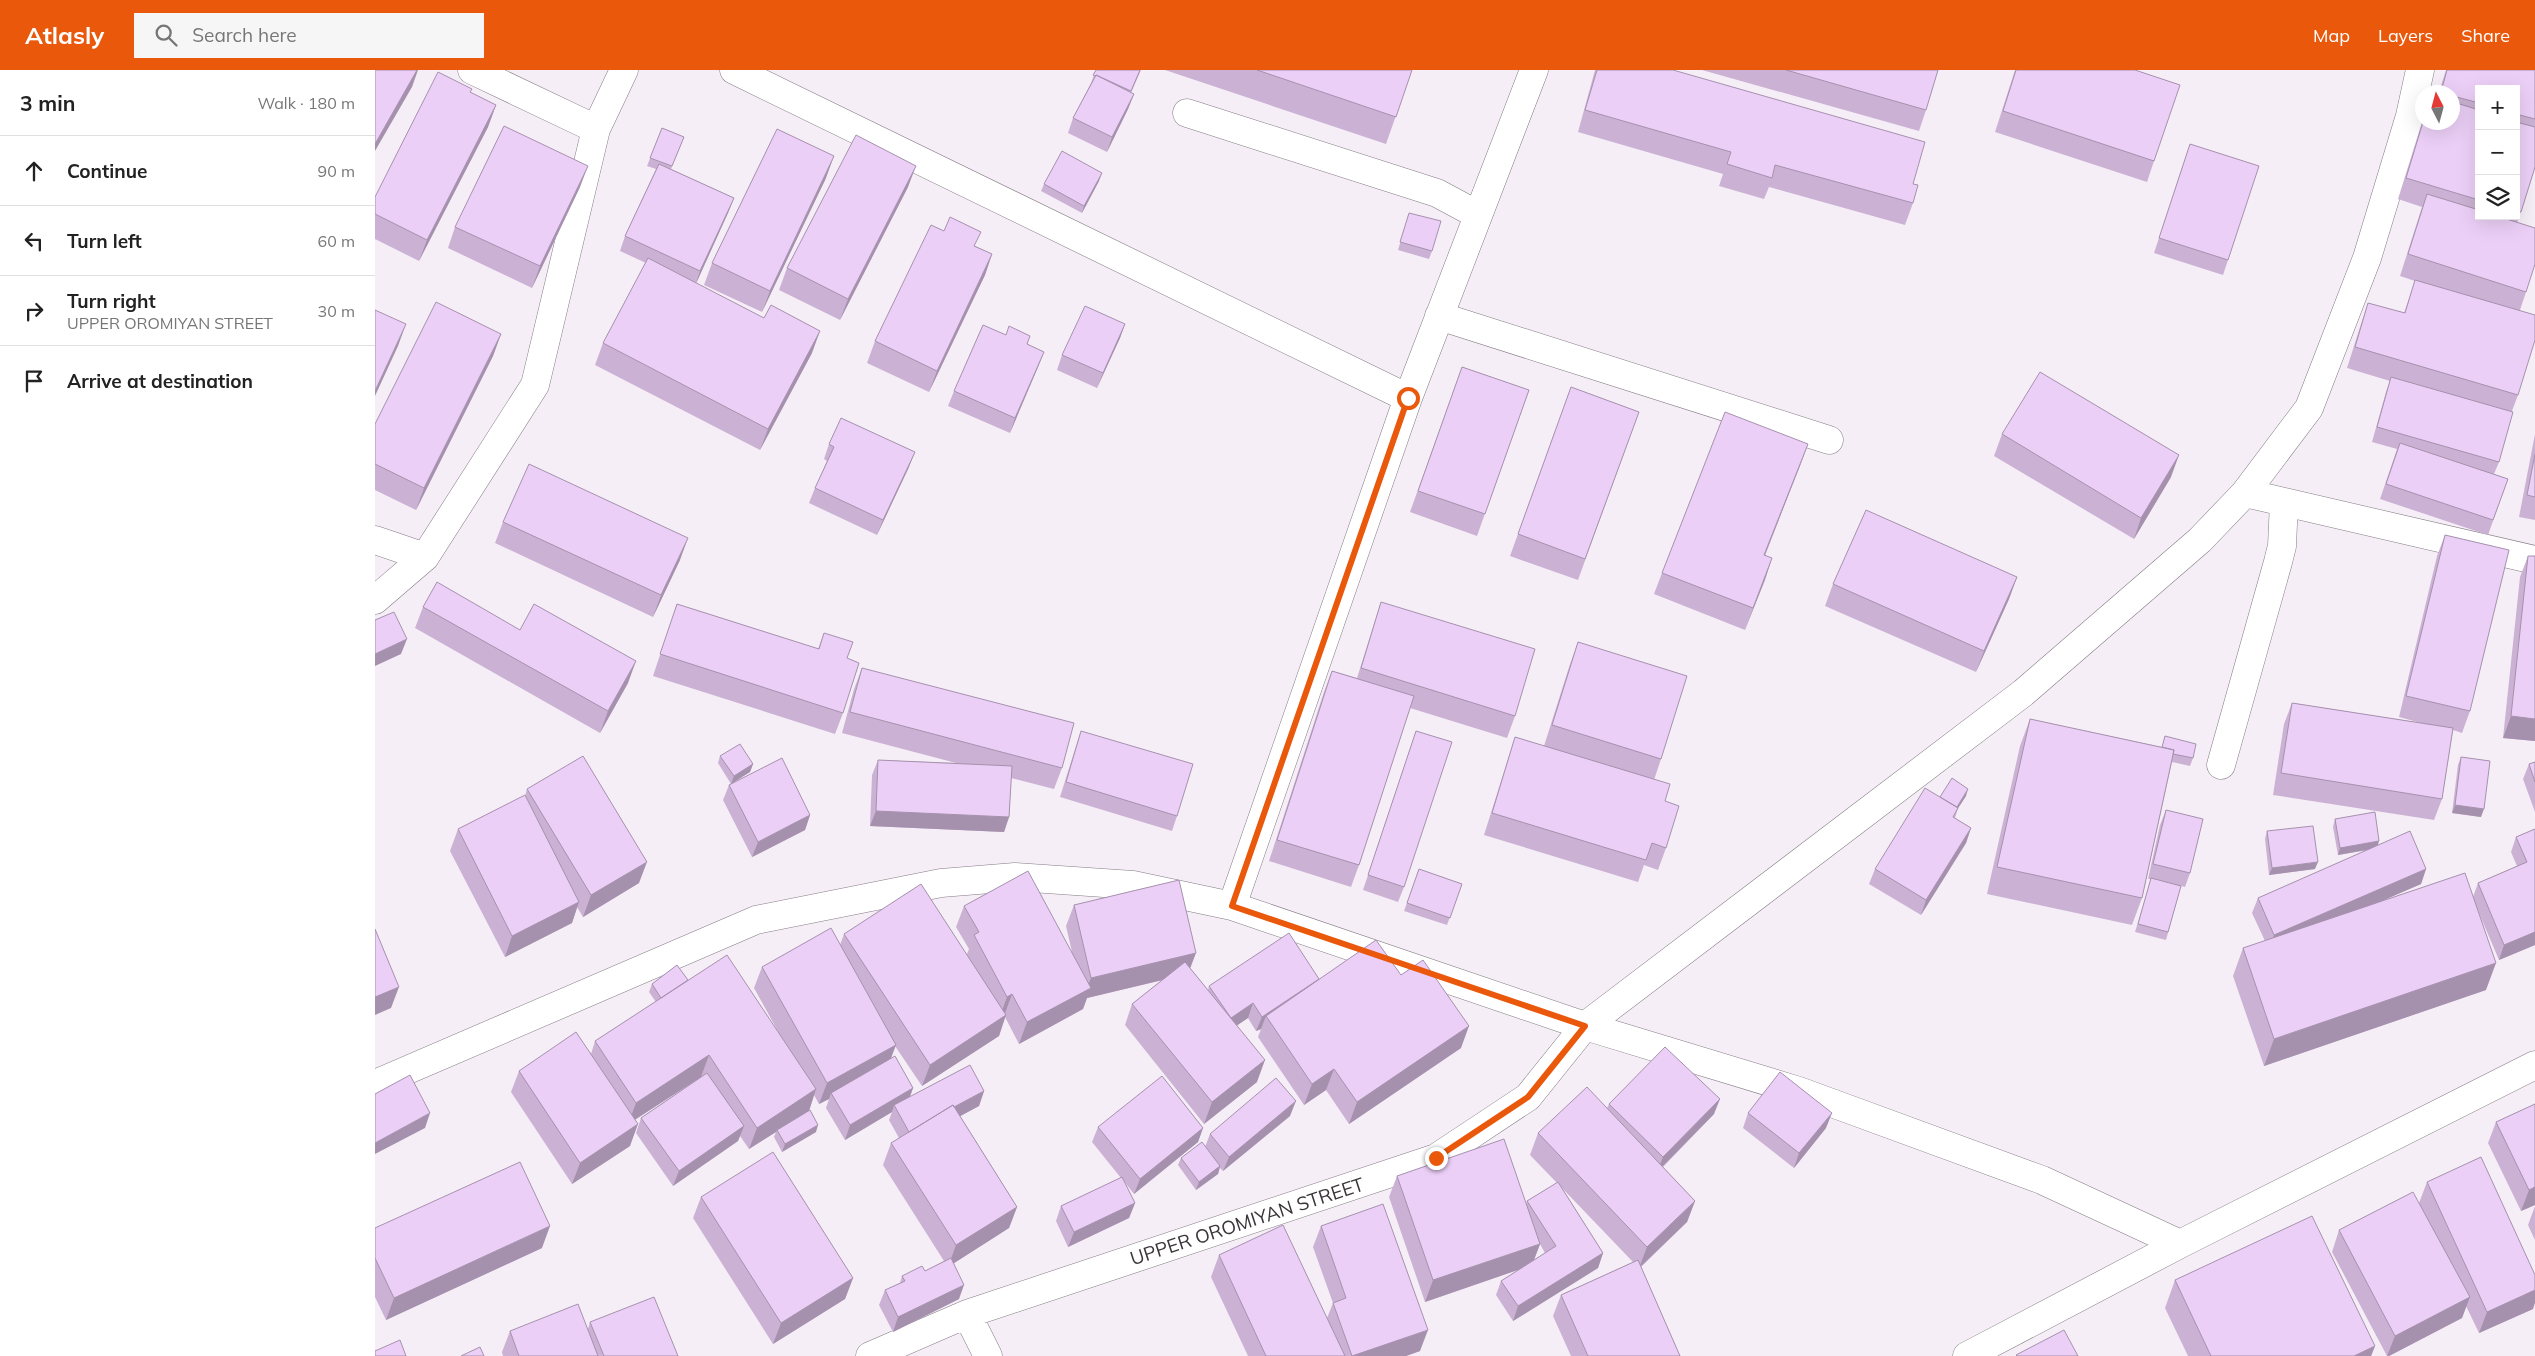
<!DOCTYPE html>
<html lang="en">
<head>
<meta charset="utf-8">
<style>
	body { margin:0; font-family:Mulish,sans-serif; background:#f6f6f6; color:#222 }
	.controls { position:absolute; right:15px; top:15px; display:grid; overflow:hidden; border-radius:0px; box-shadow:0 5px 20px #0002 }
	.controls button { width:45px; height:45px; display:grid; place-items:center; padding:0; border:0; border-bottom:1px solid #e0e0e0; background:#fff; color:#222; font:25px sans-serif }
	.compass { position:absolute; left:2040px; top:15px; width:45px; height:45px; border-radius:50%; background:#fff; box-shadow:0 5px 20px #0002; rotate:354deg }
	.stop { position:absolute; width:15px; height:15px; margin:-11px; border:4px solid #ea580c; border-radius:50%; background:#fff }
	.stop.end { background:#ea580c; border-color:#fff; box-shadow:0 1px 5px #0008 }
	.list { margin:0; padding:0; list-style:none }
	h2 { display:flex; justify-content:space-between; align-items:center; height:65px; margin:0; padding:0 20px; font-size:21px }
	h2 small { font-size:16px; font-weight:400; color:#767676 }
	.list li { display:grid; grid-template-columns:32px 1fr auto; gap:15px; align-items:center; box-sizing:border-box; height:70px; padding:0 20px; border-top:1px solid #e0e0e0 }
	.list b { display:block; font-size:19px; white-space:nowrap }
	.list p { margin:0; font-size:16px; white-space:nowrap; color:#767676 }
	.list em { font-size:16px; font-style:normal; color:#767676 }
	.icon { flex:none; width:28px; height:28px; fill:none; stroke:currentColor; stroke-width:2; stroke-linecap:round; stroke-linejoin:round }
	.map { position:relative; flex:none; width:2160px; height:1286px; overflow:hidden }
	header { display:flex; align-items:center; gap:30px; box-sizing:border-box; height:70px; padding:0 25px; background:#ea580c; color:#fff }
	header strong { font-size:24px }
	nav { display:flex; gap:28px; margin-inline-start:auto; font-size:18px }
	.search { width:350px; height:45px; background:#f6f6f6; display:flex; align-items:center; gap:12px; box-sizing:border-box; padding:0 18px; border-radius:0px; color:#767676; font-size:19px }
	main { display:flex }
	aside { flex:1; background:#fff }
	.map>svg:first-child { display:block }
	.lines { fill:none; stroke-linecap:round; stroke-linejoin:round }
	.minor-casing { stroke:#847c84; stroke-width:29 }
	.minor { stroke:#fff; stroke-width:28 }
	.wall { fill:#cbb2d4; fill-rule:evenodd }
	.shaded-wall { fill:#a591ad }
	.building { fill:#eccff7; stroke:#a591ad }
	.route { stroke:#ea580c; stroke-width:6 }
	.labels { text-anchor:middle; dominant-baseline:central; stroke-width:4; stroke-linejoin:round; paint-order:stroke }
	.street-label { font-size:19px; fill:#393539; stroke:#fefefe }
</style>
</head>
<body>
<header>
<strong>Atlasly</strong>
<div class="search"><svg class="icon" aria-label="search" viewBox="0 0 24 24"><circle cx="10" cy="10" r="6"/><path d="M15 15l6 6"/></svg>Search here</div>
<nav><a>Map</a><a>Layers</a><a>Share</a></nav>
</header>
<main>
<aside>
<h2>3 min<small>Walk · 180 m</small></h2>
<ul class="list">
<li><svg class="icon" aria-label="ahead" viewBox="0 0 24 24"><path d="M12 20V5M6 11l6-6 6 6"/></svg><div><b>Continue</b></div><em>90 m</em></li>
<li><svg class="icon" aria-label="left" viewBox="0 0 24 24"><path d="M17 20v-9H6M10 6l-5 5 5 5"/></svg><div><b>Turn left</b></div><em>60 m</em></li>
<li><svg class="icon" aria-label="right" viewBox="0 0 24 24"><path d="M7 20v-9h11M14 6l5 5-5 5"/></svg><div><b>Turn right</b><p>UPPER OROMIYAN STREET</p></div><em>30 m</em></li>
<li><svg class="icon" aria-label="arrive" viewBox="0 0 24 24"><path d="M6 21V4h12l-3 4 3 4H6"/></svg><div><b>Arrive at destination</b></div></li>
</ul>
</aside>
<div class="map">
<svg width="2160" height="1286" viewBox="0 0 2160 1286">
	<rect width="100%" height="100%" fill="#f6eef7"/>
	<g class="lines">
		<g class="minor-casing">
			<path id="minor" d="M97,0L221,59
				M359,0L1033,328
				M812,43L1062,123L1103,145
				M1064,246L1454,370
				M1870,423L2160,490
				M0,470L50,487
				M0,530L50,487L160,315L221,59L249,0
				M1846,695L1903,492L1907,476L1909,432
				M857,836L1033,328L1159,0
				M0,1014L381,850L566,813L640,807L758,815L857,836L1210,956L1424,1021L1667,1110L1805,1174
				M592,1244L613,1286
				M495,1286L592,1244L1061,1088L1153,1027L1210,956L1648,623L1825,470L1870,423L1934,338L1992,188L2035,46L2045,0
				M1592,1286L1805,1174L2160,995"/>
		</g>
		<use href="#minor" class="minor"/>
	</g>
	<path class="wall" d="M721,0H766L756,23L759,24L753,39L732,82L693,63L698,48L716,13Z
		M790,0H1037L1011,74Z
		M1220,0H1298L1538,114V133L1530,155L1394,117L1389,129L1344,116L1348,104L1203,62Z
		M1327,0H1563L1551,40L1544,61Z
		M1640,0H1760L1779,91L1772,112L1620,62Z
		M2071,0H2160V97L2142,153L2151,222L2145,240L2143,325L2137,341L2124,392L2119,404L2133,409L2113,465L2005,429L2022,379L1997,372L2011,322L2015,311L1972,298L1986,254L1993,233L2029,243L2040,211L2025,206L2047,137L2023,129L2048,49V52H2078V22H2064ZM2104,19H2141V146H2104Z
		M121,35L113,57L44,191L0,169V127Z
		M287,58L309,67L296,99L359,128L353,143L321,213L437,283L385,380L220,295L228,273L271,193L245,181L250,166L281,99L272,96Z
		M1815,74L1853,190L1848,205L1779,183Z
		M451,108L387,242L329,215L337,193Z
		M724,111L707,143L666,121L669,114Z
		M205,117L157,218L73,178L80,157Z
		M533,117L465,250L404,220L412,198Z
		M1034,143L1057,181L1054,189L1023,180Z
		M569,161L617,184L610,205L554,322L492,293L500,271Z
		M750,254L745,268L722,318L682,300L687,285Z
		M126,264L118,286L41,440L0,420V354Z
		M652,274L669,282L663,297L635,363L573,336L579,321Z
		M1087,297L1154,320L1102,466L1035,442Z
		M1196,317L1264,342L1203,510L1135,486Z
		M1627,364L1796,407L1759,469L1619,386Z
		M2160,364V450L2144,447Z
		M454,374L534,397L502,465L434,433L440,418L452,391L449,389Z
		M1433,374L1390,486L1397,488L1370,560L1279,524L1287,503Z
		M128,452L305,490L278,547L120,473Z
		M2070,465L2095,641L2087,663L2078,660L2067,729L2059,750L1898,725L1909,654L1917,633L2046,653L2024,647L2062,486Z
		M2153,486H2160V671L2128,668L2145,507Z
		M1642,507L1634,529L1601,602L1450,536L1458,514Z
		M1006,532L1140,646L1132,668L1035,638L984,795L976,817L894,791L949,622L957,601L982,608L999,554Z
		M302,534L443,579L449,563L468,643L460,664L278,606Z
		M48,537L253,613L225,663L40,558Z
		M1203,572L1286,689L1279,710L1290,731L1291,778L1283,800L1269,795L1263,812L1109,765L1133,689L1140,667L1169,676L1195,594Z
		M487,598L687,698L679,719L636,708L634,747L629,762L495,756L497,705L503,690L581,693L467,663L479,619Z
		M1655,649L1787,677L1790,666L1818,688L1815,696L1797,692L1767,828L1757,855L1612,824L1645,676Z
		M706,661L802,746L797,761L685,727L701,676Z
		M1041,661L1029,817L1023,832L988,820Z
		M345,686L378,694L375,702L359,712L435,745L430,760L377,787L348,730L354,715L356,714L343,693Z
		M2086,687L2106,747L2077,743L2083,695Z
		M2160,692V742L2148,709L2154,694Z
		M152,719L264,813L208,847L202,837L197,853L130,887L75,781L83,759L150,726Z
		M1591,726L1583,738L1580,748L1596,758L1591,773L1546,845L1494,814L1500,799L1565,727Z
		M1791,740L1815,803L1810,817L1806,816L1791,870L1760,862L1776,809H1773L1785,755Z
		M1960,749L2003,776L2051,799L2046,814L2002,833L2098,827L2103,813L2142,796L2136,782L2141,767L2160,759V875L2124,890L2101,836L2111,920L1889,996L1858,906L1868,878L1890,871L1877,843L1883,828L1993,780L1963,785L1958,757Z
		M1892,761L1940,799L1894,805L1890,769Z
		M1044,799L1087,814L1072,855L1029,841Z
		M699,835L815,898L833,920L834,916L944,909L1026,905L1086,978L974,1054L951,1020L929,1035L883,967L886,959L881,961L873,948L862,955L882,1012L829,1054L750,955L757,934L787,910L712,928L708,939L644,974L630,947L624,966L547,1016L520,976L516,988L538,1018L535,1027L609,1021L604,1036L585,1046L642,1137L634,1158L579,1193L584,1229L518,1262L504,1235L510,1220L525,1213L527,1206L550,1201L569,1191L508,1095L516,1073L524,1068L514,1050L517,1042L470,1070L451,1038L454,1029L444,1034L439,1025L434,1041L441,1062L407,1082L399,1067L401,1062L374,1079L365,1066L363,1071L298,1116L261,1063L266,1048L323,1009L260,1050L255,1076L197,1114L136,1022L144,1001L216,984L220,971L281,932L274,922L277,914L313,910L405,965L379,918L387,897L465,875L469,864L592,884L594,879L581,857L589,836L697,882L691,856Z
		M1234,1034L1339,1044L1288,1097L1320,1131L1312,1152L1266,1197L1305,1286H1196L1178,1246L1186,1225L1258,1192L1187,1118L1228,1183L1223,1198L1138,1251L1121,1225L1126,1211L1143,1200L1050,1232L1014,1127L1022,1106L1151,1134L1152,1131L1182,1113L1155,1085L1163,1063L1232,1038ZM1165,1174L1170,1183L1159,1190Z
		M2160,1034V1135L2146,1141L2113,1073L2121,1052Z
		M1373,1043L1451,1058L1419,1098L1368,1058Z
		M915,1046L848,1101L845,1098L843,1104L821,1120L803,1095L806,1088L830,1077L835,1064Z
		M723,1057L828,1058L823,1072L759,1124L748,1110L760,1133L754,1148L693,1177L681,1151L686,1136L746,1108L717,1072Z
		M2052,1112L2158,1239L2104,1263L2091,1236L2087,1248L2014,1286H2012L1957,1182L1964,1160L2044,1133Z
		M326,1127L478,1208L470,1229L398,1274L318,1148Z
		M2160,1136V1170L2153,1155Z
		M946,1156L1045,1281L1031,1286H873L836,1207L844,1185L952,1248L958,1233L938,1177Z
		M0,1158L167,1178L11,1250L0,1227Z
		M1800,1210L2000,1276L1996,1286H1813L1790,1238Z
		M215,1252L303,1286H128L127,1282L135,1261L213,1259Z"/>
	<path class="shaded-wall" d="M42,0H43L37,17L0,81V74Z
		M759,24L753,39L732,82L737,67Z
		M121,35L113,57L44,191L52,170Z
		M459,86L451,108L387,242L395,221Z
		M213,96L205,117L157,218L165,196Z
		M541,96L533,117L465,250L473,229Z
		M727,103L724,111L707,143L709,136Z
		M359,128L353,143L320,216L325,201Z
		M617,184L610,205L554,322L562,301Z
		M31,254L23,276L0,326V321Z
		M750,254L745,268L722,318L728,303Z
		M445,261L437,283L385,380L393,359Z
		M126,264L118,286L41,440L49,418Z
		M669,282L663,297L635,363L640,348Z
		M1433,374L1425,396L1381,507L1389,485Z
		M540,382L534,397L502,465L508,450Z
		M1804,385L1796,407L1759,469L1766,448Z
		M313,468L305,490L278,547L286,525Z
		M1397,488L1390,510L1370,560L1378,538Z
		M1642,507L1634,529L1601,602L1609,581Z
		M32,569L26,584L0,596V584Z
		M261,591L253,613L225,663L233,641Z
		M2136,646L2160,649V671L2128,668Z
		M378,694L375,702L356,714L359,706Z
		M1593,719L1591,726L1578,746L1581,739Z
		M2080,735L2109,739L2106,747L2077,743Z
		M501,741L634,747L629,762L495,756Z
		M435,745L430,760L377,787L383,772Z
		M1596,758L1591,773L1546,845L1551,830Z
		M2004,771L2002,778L1963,785L1965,778Z
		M272,792L264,813L208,847L216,825Z
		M1943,792L1940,799L1894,805L1897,798Z
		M2051,799L2046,814L1894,880L1899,865Z
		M204,832L197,853L130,887L137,866Z
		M2160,862V875L2124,890L2129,875Z
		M821,883L813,904L712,928L708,939L644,974L652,952L711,920L716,908Z
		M2121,893L2111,920L1889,996L1899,969Z
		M944,909L891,946L886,959L881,961L887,947Z
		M24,917L16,938L0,945V927Z
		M637,924L629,946L624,949L632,927Z
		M878,933L873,948L851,963L856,948Z
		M631,945L624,966L547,1016L555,995Z
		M1094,956L1086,978L974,1054L982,1032Z
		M521,975L513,996L456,1023L454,1029L444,1034L452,1013Z
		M334,985L326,1007L253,1054L261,1033Z
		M890,990L882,1012L829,1054L837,1032Z
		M959,999L951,1020L929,1035L937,1014Z
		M538,1018L533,1032L519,1035L517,1042L470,1070L475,1055Z
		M441,1019L434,1041L402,1060L401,1062L374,1079L382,1058Z
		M609,1021L604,1036L528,1077L534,1062Z
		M1345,1029L1339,1044L1282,1102L1288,1087Z
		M921,1031L915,1046L848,1101L854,1087Z
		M55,1043L50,1058L0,1084V1073Z
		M1457,1043L1451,1058L1419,1098L1424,1083Z
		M263,1054L255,1076L197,1114L205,1093Z
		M443,1055L441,1062L407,1082L410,1074Z
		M369,1056L363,1071L298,1116L304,1101Z
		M828,1058L823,1072L759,1124L765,1109Z
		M845,1096L843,1104L821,1120L824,1112Z
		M2160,1117V1135L2146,1141L2154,1120Z
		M1320,1131L1312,1152L1264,1198L1272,1177Z
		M760,1133L754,1148L693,1177L699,1162Z
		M642,1137L634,1158L573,1197L581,1175Z
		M175,1156L167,1178L11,1250L19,1228Z
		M1165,1174L1157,1195L1050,1232L1058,1210Z
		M1228,1183L1223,1198L1138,1251L1143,1236Z
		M478,1208L470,1229L398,1274L406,1253Z
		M589,1215L584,1229L518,1262L523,1247Z
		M2160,1220V1233L2158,1239L2104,1263L2112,1242Z
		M2095,1227L2087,1248L2014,1286H2012L2020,1266Z
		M1053,1260L1045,1281L1031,1286H977Z
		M2000,1276L1996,1286H1979Z"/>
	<path class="building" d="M0,0H42L0,74Z
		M721,0H765L756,21L721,5L720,6L718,5Z
		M882,0H1037L1021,47Z
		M1222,0H1298L1550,72L1538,114L1543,115L1538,133L1400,95L1397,108L1352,94L1356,82L1210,40Z
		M1411,0H1563L1551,40Z
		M1641,0H1760L1805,15L1779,91L1628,41Z
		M2072,0H2160V49L2141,44V19H2104V33L2078,26V22H2066Z
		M63,2L97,19L95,22L121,35L52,170L0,144V127Z
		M721,5L759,24L737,67L698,48Z
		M2078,32L2104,40V130L2031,108L2048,52H2078Z
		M2141,52L2160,57V97L2146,142L2141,141Z
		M129,56L213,96L165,196L80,157Z
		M287,58L309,67L297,96L275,88Z
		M402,59L459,86L395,221L337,193Z
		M481,65L541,96L473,229L412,198Z
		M1815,74L1884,96L1853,190L1784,168Z
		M687,81L727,103L709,136L669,114Z
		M284,94L359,128L325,201L250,166Z
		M2052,124L2104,140V146H2122L2160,158V194L2151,222L2033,184Z
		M1034,143L1066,151L1057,181L1025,172Z
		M575,147L606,162L599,176L617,184L562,301L500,271L556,155L569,161Z
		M273,188L389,248L396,235L445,261L393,359L228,273Z
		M2040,210L2160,245V270L2143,325L1980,277L1993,233L2030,243Z
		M61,232L126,264L49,418L0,394V354Z
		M710,236L750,254L728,303L687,285Z
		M0,240L31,254L0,321Z
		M608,255L631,265L634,256L655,266L652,274L669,282L640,348L579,321Z
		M1087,297L1154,320L1110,444L1043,421Z
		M1665,302L1804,385L1766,448L1627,364Z
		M2016,307L2138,342L2124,392L2002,357Z
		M1196,317L1264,342L1210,489L1143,464Z
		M1350,342L1433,374L1389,485L1397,488L1378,538L1287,503Z
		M466,348L540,382L508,450L440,418L459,377L454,374Z
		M2025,373L2133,409L2118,450L2011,414Z
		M2160,384V427L2152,425Z
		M154,394L313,468L286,525L128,452Z
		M1491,440L1642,507L1609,581L1458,514Z
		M2070,465L2134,480L2095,641L2031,626Z
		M2153,486H2160V649L2136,646Z
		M62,512L145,560L159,534L261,591L233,641L48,537Z
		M1006,532L1160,579L1140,646L986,598Z
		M302,534L444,579L449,563L478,572L472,588L484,593L468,643L285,584Z
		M19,542L32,569L0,584V550Z
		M1203,572L1312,606L1286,689L1177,655Z
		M487,598L699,653L687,698L475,642Z
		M957,601L1039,626L984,795L902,770Z
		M1917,633L2078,658L2067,729L1906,703Z
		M1655,649L1799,680L1767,828L1622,797Z
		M706,661L818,694L802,746L691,712Z
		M1041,661L1077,672L1029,817L993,805Z
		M1790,666L1821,674L1818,688L1798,684L1799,680L1787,677Z
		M1140,667L1295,714L1290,731L1304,736L1291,778L1277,773L1271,790L1117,743Z
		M365,674L378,694L359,706L345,686Z
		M208,686L272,792L216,825L152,719Z
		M2086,687L2115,691L2109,739L2080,735Z
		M407,688L435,745L383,772L354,715Z
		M503,690L637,696L634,747L501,741Z
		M2160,692V712L2154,694Z
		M1577,708L1593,719L1582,737L1565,727Z
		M1550,718L1583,738L1578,747L1596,758L1551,830L1500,799Z
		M150,725L204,832L137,866L83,759Z
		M1791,740L1828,749L1815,803L1778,794Z
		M2000,742L2004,771L1965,778L1960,749Z
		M1938,756L1943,792L1897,798L1892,761Z
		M2160,759V862L2129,875L2103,813L2152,792L2141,767Z
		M2035,761L2051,799L1899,865L1883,828Z
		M1044,799L1087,814L1075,848L1032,833Z
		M653,801L716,918L652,952L637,924L632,927L599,865L604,862L589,836Z
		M2090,803L2121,893L1899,969L1868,878Z
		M1776,808L1806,816L1793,862L1763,854Z
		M804,810L821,883L716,908L699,835Z
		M546,814L631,945L555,995L469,864Z
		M456,858L521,975L452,1013L387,897Z
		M0,859L24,917L0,927Z
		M914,863L944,909L887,947L878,933L856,948L834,916Z
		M1001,870L1026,905L1048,890L1094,956L982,1032L959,999L937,1014L891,946Z
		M352,885L441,1019L382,1058L334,985L261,1033L220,971Z
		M810,892L890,990L837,1032L757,934Z
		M302,895L313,910L286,928L277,914Z
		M201,962L263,1054L205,1093L144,1001Z
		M1290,977L1345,1029L1288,1087L1234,1034Z
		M520,986L538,1018L475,1055L456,1023Z
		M595,995L609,1021L579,1037L578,1035L534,1062L519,1035Z
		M1405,1002L1457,1043L1424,1083L1373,1043Z
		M332,1003L369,1056L304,1101L266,1048Z
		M35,1005L55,1043L0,1073V1024Z
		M787,1006L828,1058L765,1109L723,1057Z
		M901,1008L921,1031L854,1087L835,1064Z
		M1212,1017L1320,1131L1272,1177L1163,1063Z
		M2160,1034V1117L2154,1120L2121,1052Z
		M578,1035L642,1137L581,1175L516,1073Z
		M435,1040L443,1055L410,1074L402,1060Z
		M1129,1069L1165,1174L1058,1210L1022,1106Z
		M827,1072L845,1096L824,1112L806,1088Z
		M398,1082L478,1208L406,1253L326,1127Z
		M2106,1087L2160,1205V1220L2112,1242L2052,1112Z
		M145,1092L175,1156L19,1228L0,1188V1158Z
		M747,1107L760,1133L699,1162L686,1136Z
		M1183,1112L1228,1183L1143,1236L1126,1211L1181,1176L1152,1131Z
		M2038,1122L2095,1227L2020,1266L1964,1160Z
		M1008,1134L1053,1260L977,1286L958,1233L971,1228L946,1156Z
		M1937,1146L2000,1276L1979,1286H1836L1800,1210Z
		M908,1155L970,1286H891L844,1185Z
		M576,1188L589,1215L523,1247L510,1220L530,1211L527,1206L547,1196L550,1201Z
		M1263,1190L1305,1286H1213L1186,1225Z
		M279,1227L303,1286H229L215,1252Z
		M203,1234L223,1286H144L135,1261Z
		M1689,1260L1703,1286H1642L1641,1285Z
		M25,1270L31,1286H0V1281Z
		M105,1277L109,1286H86Z"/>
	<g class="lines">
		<path class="route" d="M1033,328L857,836L1210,956L1153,1027L1061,1088"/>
	</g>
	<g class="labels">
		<g class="street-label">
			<text transform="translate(872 1151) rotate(-18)">UPPER OROMIYAN STREET</text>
		</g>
	</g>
</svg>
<div class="controls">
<button>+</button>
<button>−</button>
<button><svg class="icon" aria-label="layers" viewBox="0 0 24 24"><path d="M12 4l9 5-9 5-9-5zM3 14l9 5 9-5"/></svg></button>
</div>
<svg class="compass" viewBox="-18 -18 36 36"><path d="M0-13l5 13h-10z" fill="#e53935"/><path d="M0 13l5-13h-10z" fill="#767676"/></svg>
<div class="stop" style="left:1033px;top:328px"></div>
<div class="stop end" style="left:1061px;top:1088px"></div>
</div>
</main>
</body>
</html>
